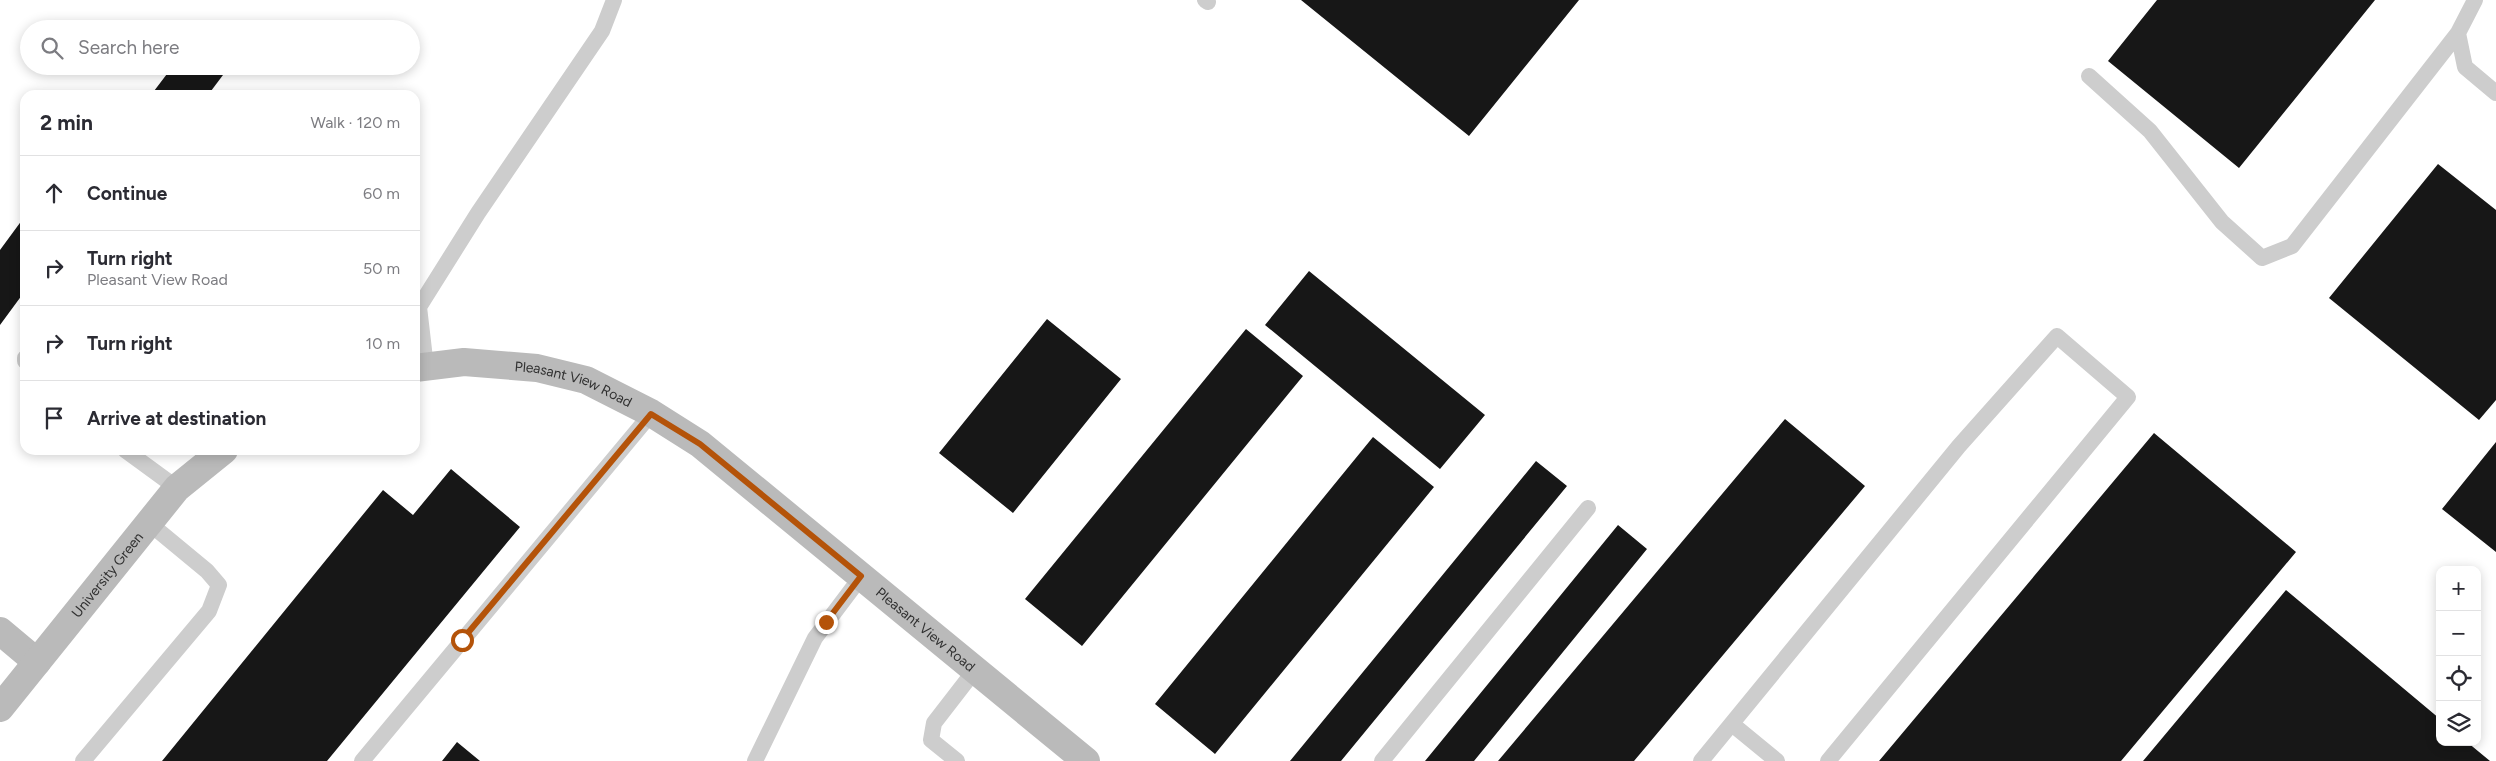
<!DOCTYPE html>
<html lang="en">
<head>
<meta charset="utf-8">
<style>
	body { margin:0; font-family:Figtree,sans-serif; background:#f7f7f7; color:#2b2b33 }
	.controls { position:absolute; right:15px; bottom:15px; display:grid; overflow:hidden; border-radius:10px; box-shadow:0 2px 12px #0003 }
	.controls button { width:45px; height:45px; display:grid; place-items:center; padding:0; border:0; border-bottom:1px solid #e1e1e2; background:#fff; color:#2b2b33; font:25px sans-serif }
	.stop { position:absolute; width:15px; height:15px; margin:-11px; border:4px solid #b45309; border-radius:50%; background:#fff }
	.stop.end { background:#b45309; border-color:#fff; box-shadow:0 1px 5px #0008 }
	.list { margin:0; padding:0; list-style:none }
	h2 { display:flex; justify-content:space-between; align-items:center; height:65px; margin:0; padding:0 20px; font-size:21px }
	h2 small { font-size:16px; font-weight:400; color:#7c7c81 }
	.list li { display:grid; grid-template-columns:32px 1fr auto; gap:15px; align-items:center; box-sizing:border-box; height:75px; padding:0 20px; border-top:1px solid #e1e1e2 }
	.list b { display:block; font-size:19px; white-space:nowrap }
	.list p { margin:0; font-size:16px; white-space:nowrap; color:#7c7c81 }
	.list em { font-size:16px; font-style:normal; color:#7c7c81 }
	.icon { flex:none; width:28px; height:28px; fill:none; stroke:currentColor; stroke-width:2; stroke-linecap:round; stroke-linejoin:round }
	.map { position:relative; flex:none; width:2496px; height:761px; overflow:hidden }
	.search { position:absolute; background:#fff; box-shadow:0 2px 12px #0003; left:20px; top:20px; width:400px; height:55px; display:flex; align-items:center; gap:12px; box-sizing:border-box; padding:0 18px; border-radius:28px; color:#7c7c81; font-size:19px }
	.panel { position:absolute; background:#fff; box-shadow:0 2px 12px #0003; left:20px; top:90px; width:400px; height:365px; border-radius:15px }
	.map>svg:first-child { display:block }
	.building { fill:#171717 }
	.lines { fill:none; stroke-linecap:round; stroke-linejoin:round }
	.lane { stroke:#cdcdcd; stroke-width:16 }
	.secondary { stroke:#bababa; stroke-width:28 }
	.route { stroke:#b45309; stroke-width:6 }
	.labels { text-anchor:middle; dominant-baseline:central; stroke-width:5; stroke-linejoin:round; paint-order:stroke }
	.street-label { font-size:14px; fill:#303030; stroke:#fff }
</style>
</head>
<body>
<div class="map">
<svg width="2496" height="761" viewBox="0 0 2496 761">
	<rect width="100%" height="100%" fill="#fff"/>
	<path class="building" d="M1301,0H1579L1469,136Z
		M2157,0H2375L2239,168L2108,61Z
		M173,66H210L223,75L208,95H151Z
		M2438,164L2496,210V400L2479,420L2329,298Z
		M25,216V291L0,325V250Z
		M1309,271L1485,415L1440,469L1265,325Z
		M1047,319L1121,379L1013,513L939,453Z
		M1246,329L1303,376L1082,646L1025,599Z
		M1785,419L1865,486L1634,761H1498Z
		M2154,433L2296,552L2121,761H1879Z
		M1373,437L1434,487L1215,754L1155,704Z
		M2496,442V552L2442,509Z
		M1536,461L1567,486L1341,761H1290Z
		M451,469L520,527L327,761H162L383,490L413,515Z
		M1618,525L1647,549L1474,761H1425Z
		M2286,590L2440,719V742H2467L2490,761H2143Z
		M457,742L480,761H442Z"/>
	<g class="lines">
		<path class="lane" d="M1205,0L1208,2
			M2475,0L2458,33L2465,67L2496,93
			M2089,76L2150,131L2222,222L2262,258L2292,246L2458,33
			M415,300L419,307L426,367
			M419,307L478,213L602,31L614,0
			M25,358V361
			M125,450L177,488
			M1732,724L1777,761
			M83,761L209,611L219,585L207,571L149,523
			M362,761L651,414
			M755,761L815,638L861,577
			M957,761L931,740L934,723L975,670
			M1382,761L1588,508
			M1701,761L1959,446L2057,336L2128,397L1828,761"/>
		<g class="secondary">
			<path id="s1" d="M415,368L464,362L537,368L586,380L651,413L700,444L1086,761"/>
			<path d="M0,631L37,662"/>
			<path id="s2" d="M0,708L177,488L224,450"/>
		</g>
	</g>
	<g class="lines">
		<path class="route" d="M462,640L651,414L700,444L861,576L826,622"/>
	</g>
	<g class="labels">
		<g class="street-label">
			<text stroke="none"><textPath href="#s1" startOffset="162">Pleasant View Road</textPath></text>
			<text stroke="none"><textPath href="#s2" startOffset="171">University Green</textPath></text>
			<text stroke="none"><textPath href="#s1" startOffset="596">Pleasant View Road</textPath></text>
		</g>
	</g>
</svg>
<div class="controls">
<button>+</button>
<button>−</button>
<button><svg class="icon" aria-label="locate" viewBox="0 0 24 24"><circle cx="12" cy="12" r="6"/><path d="M12 2v4M12 18v4M2 12h4M18 12h4"/></svg></button>
<button><svg class="icon" aria-label="layers" viewBox="0 0 24 24"><path d="M12 4l9 5-9 5-9-5zM3 14l9 5 9-5"/></svg></button>
</div>
<div class="stop" style="left:462px;top:640px"></div>
<div class="stop end" style="left:826px;top:622px"></div>
<div class="search"><svg class="icon" aria-label="search" viewBox="0 0 24 24"><circle cx="10" cy="10" r="6"/><path d="M15 15l6 6"/></svg>Search here</div>
<section class="panel">
<h2>2 min<small>Walk · 120 m</small></h2>
<ul class="list">
<li><svg class="icon" aria-label="ahead" viewBox="0 0 24 24"><path d="M12 20V5M6 11l6-6 6 6"/></svg><div><b>Continue</b></div><em>60 m</em></li>
<li><svg class="icon" aria-label="right" viewBox="0 0 24 24"><path d="M7 20v-9h11M14 6l5 5-5 5"/></svg><div><b>Turn right</b><p>Pleasant View Road</p></div><em>50 m</em></li>
<li><svg class="icon" aria-label="right" viewBox="0 0 24 24"><path d="M7 20v-9h11M14 6l5 5-5 5"/></svg><div><b>Turn right</b></div><em>10 m</em></li>
<li><svg class="icon" aria-label="arrive" viewBox="0 0 24 24"><path d="M6 21V4h12l-3 4 3 4H6"/></svg><div><b>Arrive at destination</b></div></li>
</ul>
</section>
</div>
</body>
</html>
